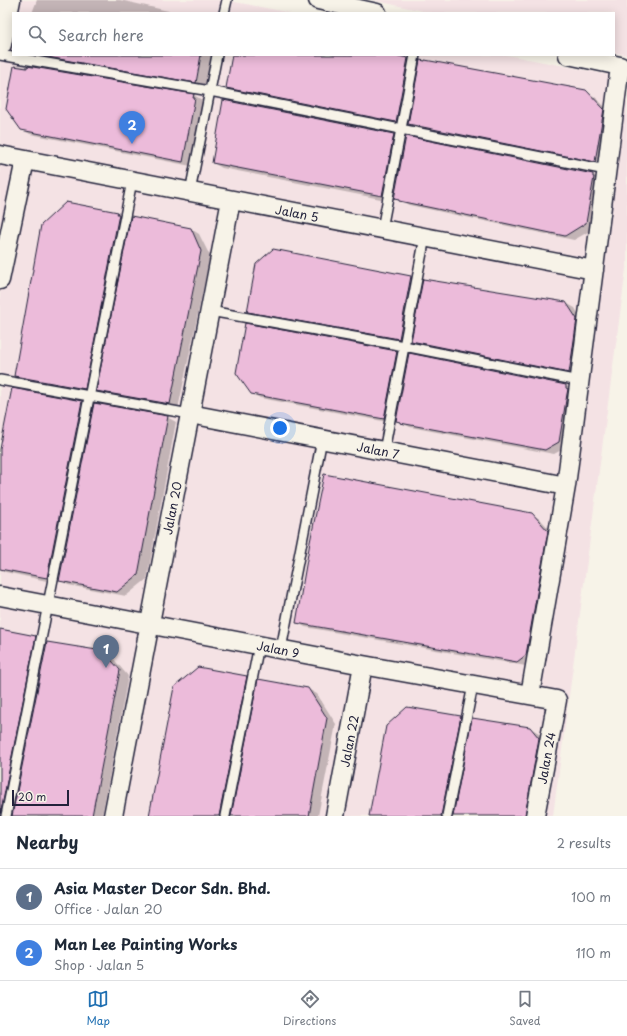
<!DOCTYPE html>
<html lang="en">
<head>
<meta charset="utf-8">
<style>
	body { margin:0; font-family:"Playpen Sans",sans-serif; background:#f6f6f7; color:#1f2937 }
	.scale { position:absolute; left:12px; bottom:10px; width:57px; box-sizing:border-box; padding-left:4px; border:2px solid #22223b; border-top:0; font-size:11px; line-height:14px; white-space:nowrap; color:#22223b; -webkit-text-stroke:3px #f7f3e8; paint-order:stroke }
	.you { position:absolute; left:280px; top:428px; width:14px; height:14px; margin:-10px; border:3px solid #fff; border-radius:50%; background:#1a73e8; box-shadow:0 0 0 6px #1a73e833 }
	.badge { display:grid; place-items:center; width:26px; height:26px; border-radius:50%; background:#1f6fb2; color:#fff; font-size:13px; font-weight:700 }
	.pin { position:absolute; translate:-50% -33px; filter:drop-shadow(0 1px 2px #0008) }
	.pin::after { content:''; position:absolute; top:21px; width:14px; height:12px; background:inherit; clip-path:polygon(0 0,100% 0,50% 100%) }
	.list { margin:0; padding:0; list-style:none }
	h2 { display:flex; justify-content:space-between; align-items:center; height:52px; margin:0; padding:0 16px; font-size:17px }
	h2 small { font-size:13px; font-weight:400; color:#747a83 }
	.list li { display:grid; grid-template-columns:26px 1fr auto; gap:12px; align-items:center; box-sizing:border-box; height:56px; padding:0 16px; border-top:1px solid #e0e1e3 }
	.list b { display:block; font-size:15px; white-space:nowrap }
	.list p { margin:0; font-size:13px; white-space:nowrap; color:#747a83 }
	.list em { font-size:13px; font-style:normal; color:#747a83 }
	.icon { flex:none; width:22px; height:22px; fill:none; stroke:currentColor; stroke-width:2; stroke-linecap:round; stroke-linejoin:round }
	.map { position:relative; flex:none; width:627px; height:816px; overflow:hidden }
	.search { position:absolute; background:#fff; box-shadow:0 2px 10px #0003; left:12px; right:12px; top:12px; height:44px; display:flex; align-items:center; gap:10px; box-sizing:border-box; padding:0 14px; border-radius:0px; color:#747a83; font-size:15px }
	.sheet { height:164px; background:#fff }
	nav { display:flex; justify-content:space-around; align-items:center; box-sizing:border-box; height:56px; border-top:1px solid #e0e1e3; background:#fff; font-size:11px; color:#747a83 }
	nav a { display:grid; justify-items:center; gap:2px }
	nav .on { color:#1f6fb2 }
	.map>svg:first-child { display:block }
	.built { fill:#f4e2e4 }
	.shadow { fill:#0003 }
	.building { fill:#ecbbda; stroke:#22223b }
	.lines { fill:none; stroke-linecap:round; stroke-linejoin:round }
	.lane-casing { stroke:#22223b; stroke-width:12 }
	.street-casing { stroke:#22223b; stroke-width:21 }
	.secondary-casing { stroke:#22223b; stroke-width:25 }
	.lane { stroke:#f7f3e8; stroke-width:9 }
	.street { stroke:#f7f3e8; stroke-width:18 }
	.secondary { stroke:#f7f3e8; stroke-width:22 }
	.labels { text-anchor:middle; dominant-baseline:central; stroke-width:3; stroke-linejoin:round; paint-order:stroke }
	.street-label { font-size:12px; fill:#22223b; stroke:#f7f3e8 }
</style>
</head>
<body>
<div class="map">
<svg width="627" height="816" viewBox="0 0 627 816">
	<rect width="100%" height="100%" fill="#f7f3e8"/>
	<filter id="ink" filterUnits="userSpaceOnUse"><feTurbulence type="fractalNoise" baseFrequency=".025" numOctaves="2"/><feDisplacementMap in="SourceGraphic" scale="8" xChannelSelector="R" yChannelSelector="G"/><feConvolveMatrix kernelMatrix="1 2 1 2 8 2 1 2 1" color-interpolation-filters="sRGB"/></filter>
	<g filter="url(#ink)">
		<path class="built" d="M0,0H225L291,13H13V55H507L627,78V261L553,816H0Z
			M372,0H627V55L614,53V13H432Z"/>
		<path class="shadow" d="M37,0H120L177,13H32Z
			M25,55H211L205,87Z
			M233,55H388L408,59L417,64L405,126L235,92L227,87Z
			M15,65L194,95L202,100V103L203,104L191,166L30,134L21,129L7,109Z
			M586,91L595,97L612,114L604,166L418,129L409,124Z
			M394,135L402,140L391,201L222,168L213,163Z
			M593,175L602,179L595,228L574,240L409,205L395,198Z
			M117,213L126,218L93,393L24,381L15,376Z
			M191,229L199,234L210,256L178,409L106,396L98,391Z
			M274,251L411,277L420,282L408,343L257,316L248,311Z
			M566,303L575,308L585,325L577,377L421,346L412,341Z
			M397,352L405,357L393,423L260,398L251,393Z
			M410,354L566,386L575,390L567,447L554,454L410,427L397,421Z
			M12,389L82,402L90,407L56,583L5,572L0,569V454Z
			M167,417L176,422L147,579L126,596L68,585L60,580Z
			M532,514L541,520L556,536L526,666L305,627L297,622Z
			M0,630L35,637L44,642L9,816H0Z
			M103,652L112,657L128,676L102,816H13Z
			M246,677L255,682L228,816H150Z
			M308,689L317,694L336,724L318,816H232Z
			M460,717L469,722L450,816H370Z
			M530,728L539,733L547,744L534,816H454Z"/>
		<path class="building" d="M36,55H201L196,83Z
			M232,55H394L408,58L396,122L226,88Z
			M420,60L425,61V60L586,90L604,109L595,162L408,124Z
			M14,66L27,68V66L194,94L193,98H195L183,162L21,130L6,109Z
			M223,100L394,134L382,196L212,163Z
			M406,136L593,174V177H594L586,223L565,236L399,201V200L394,199Z
			M66,202L118,212L117,214H119L85,389L14,376L41,225Z
			M131,216L191,228L201,251L170,404L96,391Z
			M273,249L411,276L399,339L247,312L256,264Z
			M423,279L566,302L577,319L572,354L569,373L411,341Z
			M245,323L397,351L384,419L251,394L236,373Z
			M409,353L566,385V388L568,389L567,394L559,442L545,450L400,423V422L396,421Z
			M12,388L82,401L47,578L0,569V449Z
			M94,403L168,416L138,575L117,592L59,581Z
			M324,474L532,513L548,531L526,655L517,662L296,623L310,542Z
			M0,629L36,636L0,816Z
			M47,642L103,651L120,670L92,816H12Z
			M198,667L247,676L219,816H149L174,687Z
			M258,679L308,688L327,718L309,816H231Z
			M407,707L461,716L441,816H369L386,726Z
			M472,718L530,727L539,738L525,816H453Z"/>
		<g class="lines">
			<g class="lane-casing">
				<path id="lane" d="M224,13L227,0
					M0,55L210,91L606,170
					M190,192L217,55
					M382,229L415,55
					M210,311L404,346L579,381
					M0,380L190,414
					M384,451L425,237
					M281,649L322,439
					M6,816L132,181
					M225,816L259,645
					M447,816L473,685"/>
			</g>
			<g class="street-casing">
				<path id="street" d="M318,0L377,13
					M0,155L594,270
					M0,280L25,160
					M190,414L566,486
					M0,596L363,665L557,700L535,816
					M530,695L566,486L620,66L568,55
					M113,816L231,200
					M335,816L363,665"/>
			</g>
			<g class="secondary-casing">
				<path id="secondary" d="M0,44L9,0"/>
			</g>
			<use href="#lane" class="lane"/>
			<use href="#street" class="street"/>
			<use href="#secondary" class="secondary"/>
		</g>
	</g>
	<g class="labels">
		<g class="street-label">
			<text transform="translate(297 213) rotate(11)">Jalan 5</text>
			<text transform="translate(378 450) rotate(11)">Jalan 7</text>
			<text transform="translate(172 508) rotate(-79)">Jalan 20</text>
			<text transform="translate(278 649) rotate(11)">Jalan 9</text>
			<text transform="translate(349 741) rotate(-79)">Jalan 22</text>
			<text transform="translate(546 758) rotate(-80)">Jalan 24</text>
		</g>
	</g>
</svg>
<div class="scale">20 m</div>
<div class="you"></div>
<div class="pin badge" style="left:106px;top:668px;background:#5c6f8a">1</div>
<div class="pin badge" style="left:132px;top:144px;background:#3f7fe0">2</div>
<div class="search"><svg class="icon" aria-label="search" viewBox="0 0 24 24"><circle cx="10" cy="10" r="6"/><path d="M15 15l6 6"/></svg>Search here</div>
</div>
<section class="sheet">
<h2>Nearby<small>2 results</small></h2>
<ul class="list">
<li><span class="badge" style="background:#5c6f8a">1</span><div><b>Asia Master Decor Sdn. Bhd.</b><p>Office · Jalan 20</p></div><em>100 m</em></li>
<li><span class="badge" style="background:#3f7fe0">2</span><div><b>Man Lee Painting Works</b><p>Shop · Jalan 5</p></div><em>110 m</em></li>
</ul>
</section>
<nav>
<a class="on"><svg class="icon" aria-label="map" viewBox="0 0 24 24"><path d="M3 6l6-2 6 2 6-2v14l-6 2-6-2-6 2zM9 4v14M15 6v14"/></svg>Map</a>
<a><svg class="icon" aria-label="directions" viewBox="0 0 24 24"><path d="M12 3l9 9-9 9-9-9zM9 14v-3h6M13 9l2 2-2 2"/></svg>Directions</a>
<a><svg class="icon" aria-label="saved" viewBox="0 0 24 24"><path d="M7 4h10v16l-5-4-5 4z"/></svg>Saved</a>
</nav>
</body>
</html>
